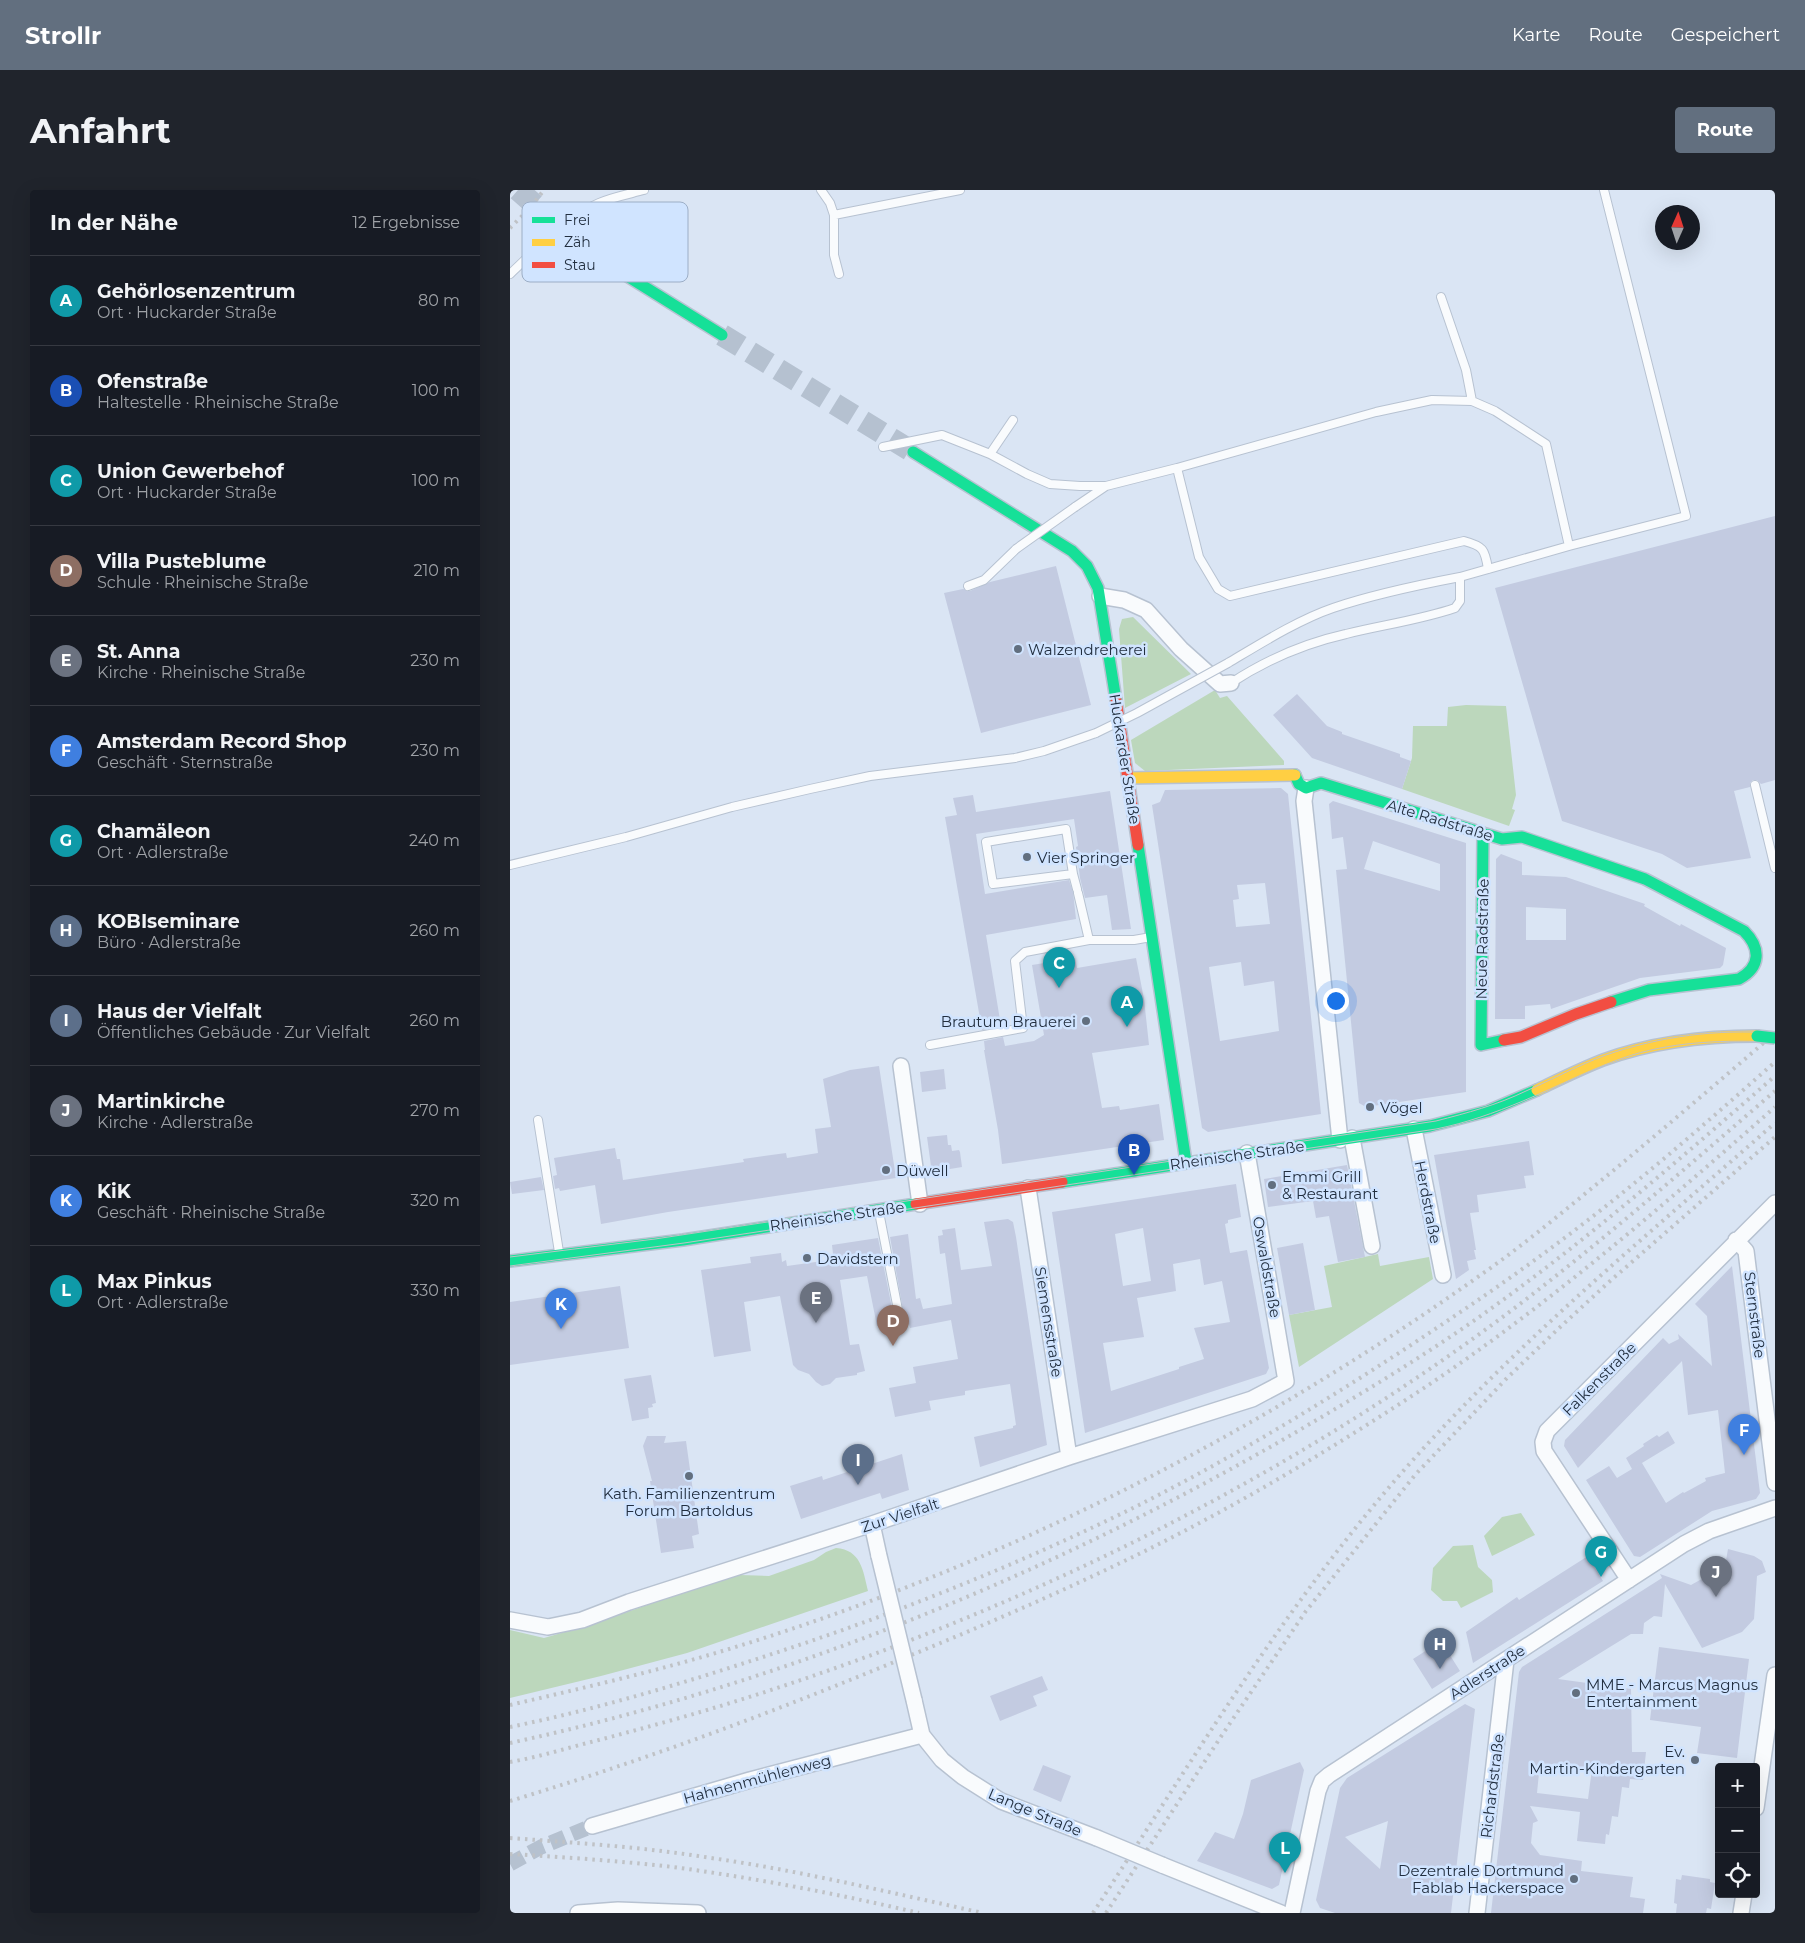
<!DOCTYPE html>
<html lang="de">
<head>
<meta charset="utf-8">
<style>
	body { margin:0; font-family:Montserrat,sans-serif; background:#20242c; color:#f1f3f6 }
	.controls { position:absolute; right:15px; bottom:15px; display:grid; overflow:hidden; border-radius:5px; box-shadow:0 5px 20px #0002 }
	.controls button { width:45px; height:45px; display:grid; place-items:center; padding:0; border:0; border-bottom:1px solid #363941; background:#171b24; color:#f1f3f6; font:25px sans-serif }
	.compass { position:absolute; left:1145px; top:15px; width:45px; height:45px; border-radius:50%; background:#171b24; box-shadow:0 5px 20px #0002; rotate:3deg }
	.you { position:absolute; left:825px; top:810px; width:18px; height:18px; margin:-12px; border:4px solid #fff; border-radius:50%; background:#1a73e8; box-shadow:0 0 0 8px #1a73e833 }
	.badge { display:grid; place-items:center; width:32px; height:32px; border-radius:50%; background:#626f7f; color:#fff; font-size:16px; font-weight:700 }
	.pin { position:absolute; translate:-50% -41px; filter:drop-shadow(0 1px 2px #0008) }
	.pin::after { content:''; position:absolute; top:26px; width:18px; height:15px; background:inherit; clip-path:polygon(0 0,100% 0,50% 100%) }
	.list { margin:0; padding:0; list-style:none }
	h2 { display:flex; justify-content:space-between; align-items:center; height:65px; margin:0; padding:0 20px; font-size:21px }
	h2 small { font-size:16px; font-weight:400; color:#9ea1a6 }
	.list li { display:grid; grid-template-columns:32px 1fr auto; gap:15px; align-items:center; box-sizing:border-box; height:90px; padding:0 20px; border-top:1px solid #363941 }
	.list b { display:block; font-size:19px; white-space:nowrap }
	.list p { margin:0; font-size:16px; white-space:nowrap; color:#9ea1a6 }
	.list em { font-size:16px; font-style:normal; color:#9ea1a6 }
	.icon { flex:none; width:28px; height:28px; fill:none; stroke:currentColor; stroke-width:2; stroke-linecap:round; stroke-linejoin:round }
	.map { position:relative; flex:none; width:1265px; height:1723px; overflow:hidden; border-radius:5px }
	header { display:flex; align-items:center; gap:30px; box-sizing:border-box; height:70px; padding:0 25px; background:#626f7f; color:#fff }
	header strong { font-size:24px }
	nav { display:flex; gap:28px; margin-inline-start:auto; font-size:18px }
	.intro { display:flex; align-items:center; justify-content:space-between; box-sizing:border-box; height:120px; padding:0 30px }
	h1 { margin:0; font-size:35px }
	.button { padding:12px 22px; border-radius:5px; background:#626f7f; color:#fff; font-size:18px; font-weight:700 }
	main { display:flex; gap:30px; padding:0 30px }
	aside { flex:1; background:#171b24; border-radius:5px; box-shadow:0 5px 20px #0002 }
	.map>svg:first-child { display:block }
	.green { fill:#bcd7bc }
	.building { fill:#c3cbe1; fill-rule:evenodd }
	.lines { fill:none; stroke-linecap:round; stroke-linejoin:round }
	.street-tunnel { stroke:#b5c1d0; stroke-width:15; stroke-dasharray:15 8; stroke-linecap:butt }
	.secondary-tunnel { stroke:#b5c1d0; stroke-width:22; stroke-dasharray:22 11; stroke-linecap:butt }
	.lane-casing { stroke:#b7c2d1; stroke-width:10 }
	.street-casing { stroke:#b7c2d1; stroke-width:18 }
	.fast-casing { stroke:#b7c2d1; stroke-width:14 }
	.slow-casing { stroke:#b7c2d1; stroke-width:14 }
	.jam-casing { stroke:#b7c2d1; stroke-width:14 }
	.lane { stroke:#f9fbfd; stroke-width:8 }
	.street { stroke:#f9fbfd; stroke-width:15 }
	.fast { stroke:#16e098; stroke-width:11 }
	.slow { stroke:#ffcf43; stroke-width:11 }
	.jam { stroke:#f24e42; stroke-width:11 }
	.tram { stroke:#bfc2c6; stroke-width:1 }
	.rail { stroke:#bfc2c6; stroke-width:4; stroke-dasharray:2.5 5; stroke-linecap:butt }
	.lane-bridge-casing { stroke:#b7c2d1; stroke-width:10; stroke-linecap:butt }
	.street-bridge-casing { stroke:#b7c2d1; stroke-width:18; stroke-linecap:butt }
	.fast-bridge-casing { stroke:#b7c2d1; stroke-width:14; stroke-linecap:butt }
	.lane-bridge { stroke:#f9fbfd; stroke-width:8 }
	.street-bridge { stroke:#f9fbfd; stroke-width:15 }
	.fast-bridge { stroke:#16e098; stroke-width:11 }
	.poi-dot { fill:#626f7f; stroke:#d0e4ff; stroke-width:2 }
	.labels { text-anchor:middle; dominant-baseline:central; stroke-width:5; stroke-linejoin:round; paint-order:stroke }
	.poi-label { font-size:15px; fill:#222f40; stroke:#d0e4ff; text-anchor:start }
	.street-label { font-size:15px; fill:#222f40; stroke:#d0e4ff }
	.key { fill:#d0e4ff; stroke:#9caec6; stroke-width:1 }
	.key-label { font-size:14px; fill:#222f40 }
</style>
</head>
<body>
<header>
<strong>Strollr</strong>
<nav><a>Karte</a><a>Route</a><a>Gespeichert</a></nav>
</header>
<div class="intro"><h1>Anfahrt</h1><a class="button">Route</a></div>
<main>
<aside>
<h2>In der Nähe<small>12 Ergebnisse</small></h2>
<ul class="list">
<li><span class="badge" style="background:#0f9aa8">A</span><div><b>Gehörlosenzentrum</b><p>Ort · Huckarder Straße</p></div><em>80 m</em></li>
<li><span class="badge" style="background:#1a4fb4">B</span><div><b>Ofenstraße</b><p>Haltestelle · Rheinische Straße</p></div><em>100 m</em></li>
<li><span class="badge" style="background:#0f9aa8">C</span><div><b>Union Gewerbehof</b><p>Ort · Huckarder Straße</p></div><em>100 m</em></li>
<li><span class="badge" style="background:#8d6e63">D</span><div><b>Villa Pusteblume</b><p>Schule · Rheinische Straße</p></div><em>210 m</em></li>
<li><span class="badge" style="background:#6b7280">E</span><div><b>St. Anna</b><p>Kirche · Rheinische Straße</p></div><em>230 m</em></li>
<li><span class="badge" style="background:#3f7fe0">F</span><div><b>Amsterdam Record Shop</b><p>Geschäft · Sternstraße</p></div><em>230 m</em></li>
<li><span class="badge" style="background:#0f9aa8">G</span><div><b>Chamäleon</b><p>Ort · Adlerstraße</p></div><em>240 m</em></li>
<li><span class="badge" style="background:#5c6f8a">H</span><div><b>KOBIseminare</b><p>Büro · Adlerstraße</p></div><em>260 m</em></li>
<li><span class="badge" style="background:#5c6f8a">I</span><div><b>Haus der Vielfalt</b><p>Öffentliches Gebäude · Zur Vielfalt</p></div><em>260 m</em></li>
<li><span class="badge" style="background:#6b7280">J</span><div><b>Martinkirche</b><p>Kirche · Adlerstraße</p></div><em>270 m</em></li>
<li><span class="badge" style="background:#3f7fe0">K</span><div><b>KiK</b><p>Geschäft · Rheinische Straße</p></div><em>320 m</em></li>
<li><span class="badge" style="background:#0f9aa8">L</span><div><b>Max Pinkus</b><p>Ort · Adlerstraße</p></div><em>330 m</em></li>
</ul>
</aside>
<div class="map">
<svg width="1265" height="1723" viewBox="0 0 1265 1723">
	<rect width="100%" height="100%" fill="#dae5f4"/>
	<path class="green" d="M623,427L681,484L615,518L609,439L612,429Z
		M705,500L710,508L717,506L774,571V575L635,581L625,573L621,550Z
		M956,515L996,516L1006,605L1002,619L1005,620L999,636L892,599L902,568L903,536H937L938,517Z
		M868,1064L870,1076L919,1067L923,1089L789,1177L779,1125L822,1117L814,1076Z
		M1011,1323L1025,1345L982,1366L974,1346L992,1327Z
		M963,1355L968,1377L982,1390L983,1402L951,1418L947,1411H933L921,1400L923,1378L943,1356Z
		M326,1358C351,1360 353,1380 358,1401L177,1463L91,1486L0,1508V1440L34,1448L86,1433L185,1398L230,1385L259,1386L304,1370L316,1362Z"/>
	<path class="building" d="M1265,326V590L1251,594L1247,590H1243L1240,593V597L1224,601L1241,668L1177,678L1152,664L1052,631L985,398Z
		M546,376L581,515L471,543L434,403L453,399L460,401L480,392Z
		M787,504L817,536L832,542V544L890,564V567L901,571L892,599L802,568L763,525Z
		M771,598L778,604L811,924L698,942L692,938L642,615L650,612L655,600ZM755,693L760,734L726,737L723,710L729,709L727,695ZM731,772L734,796L764,791L769,841L710,851L699,777Z
		M600,601L621,739L602,740L597,705L575,708L570,688L566,657L568,656L564,629L466,644L475,704L559,690L563,702L566,729L476,745L491,836L472,840L435,627L447,625L443,608L463,605L466,622Z
		M823,611L956,653V902L856,917L849,913L826,680L837,679L833,647L822,649L819,614ZM863,651L930,674V701L854,679Z
		M991,664L1012,672V685L1056,687L1135,714L1134,716L1170,736L1171,734L1216,758L1213,775L1210,778L1130,788L1041,819L1040,814L1015,816V829H985L986,669ZM1016,717L1056,719V750H1016Z
		M565,768L567,778L626,768L634,809L639,855L582,863L592,918L609,916L610,920L649,914L654,950L492,974L488,940L474,860H475L474,851L493,847L495,856L524,851L534,845L522,775Z
		M369,876L386,988L158,1022L91,1034L85,995L50,1001L49,998L45,999L43,986L47,985L44,968L105,958L107,969H110L113,990L234,972L233,969L276,963L277,968L308,963L305,939L321,937L313,889L340,880Z
		M434,879L436,899L412,902L410,882Z
		M437,945L438,955H441L442,961L449,960L450,962L452,977L428,981L421,976L417,947Z
		M1019,951L1024,985L1014,986L1016,998L967,1005L969,1022L960,1023L966,1060H964L966,1069L957,1071L959,1080L946,1089L924,965Z
		M837,975L855,1067L828,1072L819,1026L806,1028L803,1011L758,1017L754,989Z
		M31,987L34,1000L2,1004L0,992Z
		M726,994L731,1027L718,1030V1033L715,1034L720,1063L737,1060L759,1178L756,1184L575,1243L542,1022ZM633,1038L641,1091L613,1096L605,1044ZM690,1069L694,1095L712,1091L720,1132L684,1138L694,1169L669,1177V1179L601,1201L593,1153L634,1147L627,1108L666,1101L663,1074Z
		M498,1029L503,1032L506,1047L537,1255L470,1277L464,1247L503,1238V1236L506,1235L500,1194L455,1201V1205L419,1211L421,1220L385,1227L379,1198L406,1193L403,1177L448,1169L441,1130L400,1138L398,1130L395,1131L380,1047L398,1044L406,1109L410,1108L413,1119L442,1114L435,1063L430,1064L428,1046L433,1045L432,1040L445,1038L451,1080L482,1076L474,1032Z
		M368,1048L385,1133L367,1136L357,1086L330,1090L340,1155L349,1154L355,1181L347,1183V1185L326,1188L320,1194L312,1196L306,1192L299,1184L288,1180L283,1175L270,1106L234,1112L241,1161L204,1167L191,1080L241,1073L240,1067L271,1063L272,1072L276,1070L277,1076L320,1070L319,1065L323,1064L322,1055Z
		M793,1053L805,1120L779,1125L767,1058Z
		M1222,1076L1250,1303L1246,1309L1202,1321L1130,1367L1124,1366L1076,1290L1099,1276L1107,1288L1132,1273L1156,1313L1173,1302L1174,1303L1196,1291L1195,1288L1215,1283L1208,1220L1178,1225L1172,1171L1068,1278L1054,1256L1055,1250L1153,1148L1159,1154L1169,1149L1168,1144L1202,1176L1197,1126L1185,1114Z
		M110,1096L119,1158L0,1175V1112Z
		M141,1185L146,1213L142,1214L143,1217L138,1218L139,1228L122,1231L114,1189Z
		M1158,1241L1165,1253L1122,1279L1116,1268L1134,1256L1133,1254L1147,1245L1149,1247Z
		M137,1246H156L154,1253L176,1251L189,1344L182,1346L184,1358L151,1363L140,1291H142L133,1256Z
		M392,1264L399,1300L372,1309L370,1303L291,1329L280,1296L312,1286L313,1290Z
		M1218,1359L1244,1366L1252,1371L1256,1382L1247,1386L1244,1429L1232,1442L1192,1458L1155,1394L1152,1427L1144,1426L1134,1433L1133,1444H1121L1048,1489L1121,1499L1122,1562H1136L1133,1590L1120,1589L1119,1598L1112,1597L1108,1627L1102,1626L1099,1645L1096,1644L1095,1654L1067,1651L1070,1622L1020,1616L1028,1631L1023,1633L1021,1653L1030,1665L1072,1671L1071,1681L1123,1687L1120,1707L1135,1709L1133,1723H981L1009,1482L1012,1477L1152,1388L1150,1384L1181,1395L1215,1376ZM1030,1573L1082,1579L1078,1609L1027,1603Z
		M1078,1366L1093,1391L963,1473L956,1442L1007,1407L1009,1410Z
		M931,1451L950,1481L922,1499L903,1469Z
		M1149,1457L1239,1469L1227,1568L1187,1563L1191,1537L1140,1530Z
		M532,1486L538,1500L523,1506L527,1516L490,1531L480,1506Z
		M955,1514L965,1519L941,1723H825L810,1718L806,1710L830,1598L837,1588ZM878,1631L870,1679L835,1647Z
		M790,1572L794,1580L769,1695L762,1699L687,1671L705,1642L724,1649L733,1624L741,1590Z
		M533,1575L561,1586L551,1612L523,1600Z
		M1172,1685L1200,1689V1692L1205,1693L1201,1719L1197,1718L1196,1723H1166L1167,1714L1164,1713L1166,1689L1171,1690Z"/>
	<g class="lines">
		<path class="street-tunnel" d="M0,1674L31,1657L82,1636"/>
		<path class="secondary-tunnel" d="M8,0L77,61
			M212,145L403,262"/>
		<g class="lane-casing">
			<path id="lane" d="M311,0L320,13L324,25V65L329,84
				M324,25L450,0
				M0,84C26,60 56,27 89,13C103,7 119,4 134,0
				M931,107L956,180L962,211
				M373,257L432,245L480,264L517,284L540,294L570,296H596L667,278
				M480,264L503,230
				M565,317L596,296
				M1059,356L1176,326L1094,0
				M950,387L1059,356L1036,254L985,221L962,211L922,210L866,222L667,278L689,367L708,399L720,406L954,351C973,356 975,359 978,379
				M458,396L474,390L506,359
				M718,473C750,454 788,430 823,418C864,404 908,395 950,387V411L945,418C910,430 872,435 836,444C796,453 756,470 721,493
				M1245,595L1265,678
				M0,675L116,647L222,617L300,599L360,586L505,568L534,561L586,543
				M563,684L483,694L476,652L556,639L563,684L567,699
				M568,703L579,750
				M420,855L513,838L505,771L515,762L579,750H624L641,747
				M28,930L49,1062
				M369,1022L390,1130"/>
		</g>
		<g class="street-casing">
			<path id="street" d="M590,406L614,410L636,420L671,459L710,494L721,493
				M796,598L794,611L830,950
				M391,876L410,1014
				M904,939L933,1085
				M842,948L862,1056
				M518,998L559,1267
				M1226,1050L1236,1061L1265,1293
				M362,1334L369,1366
				M1119,1390L1034,1261L1033,1252L1037,1241L1265,1013
				M0,1430L38,1437L72,1430L119,1412L362,1334L559,1267L742,1209L776,1191L737,963
				M404,1510L412,1545L432,1570L453,1587L491,1611L587,1648
				M1246,1618L1265,1485
				M82,1636L240,1590L412,1545
				M652,1675L771,1723
				M68,1723L108,1720L188,1723
				M782,1723L808,1601L812,1591L819,1585L1174,1354L1199,1341L1265,1318
				M967,1723L996,1470
				M1231,1723L1234,1704"/>
		</g>
		<g class="fast-casing">
			<path id="fast" d="M77,61L212,145
				M403,262L562,361L577,376L588,398L606,510
				M785,585L789,594L796,598L811,593L992,649L1012,647L1135,689L1234,741C1251,758 1251,777 1229,789L1139,800L1101,812
				M973,643L971,855L994,850
				M628,655L676,972
				M552,992L920,936L978,921L1027,900
				M0,1071L173,1050L406,1014"/>
		</g>
		<g class="slow-casing">
			<path id="slow" d="M618,588L785,585
				M1027,900C1048,890 1070,879 1093,870C1142,852 1195,846 1247,846"/>
		</g>
		<g class="jam-casing">
			<path id="jam" d="M606,510L628,655
				M994,850L1011,847L1066,824L1101,812
				M406,1014L552,992"/>
		</g>
		<use href="#lane" class="lane"/>
		<use href="#street" class="street"/>
		<use href="#fast" class="fast"/>
		<use href="#slow" class="slow"/>
		<use href="#jam" class="jam"/>
		<path class="tram" d="M0,1067L145,1049L926,931C957,923 987,915 1016,901C1043,889 1069,875 1096,865C1151,846 1207,839 1265,843
			M0,1076L174,1053L926,939C956,933 984,923 1013,911C1049,896 1084,877 1122,865C1168,851 1217,850 1265,852"/>
		<path class="rail" d="M0,38L20,18L34,0
			M0,1515C73,1498 147,1481 219,1459C488,1377 743,1247 972,1084C1018,1052 1061,1015 1104,980C1158,935 1212,889 1265,843
			M0,1537C88,1519 174,1493 259,1465C385,1424 510,1374 629,1315C722,1268 811,1214 898,1157C951,1122 1003,1087 1053,1049C1127,994 1196,933 1265,872
			M0,1553C272,1494 540,1385 781,1245C846,1207 911,1168 972,1125C1075,1052 1170,969 1265,886
			M0,1572C29,1567 57,1558 85,1551C146,1535 207,1518 267,1498C528,1412 781,1286 1002,1120C1093,1051 1178,976 1265,901
			M0,1611C126,1573 250,1527 372,1477C451,1445 529,1412 606,1375C716,1323 822,1259 923,1192C1044,1110 1155,1014 1265,917
			M0,1648C67,1653 134,1657 201,1668C292,1681 382,1703 473,1723
			M0,1664C54,1667 109,1671 163,1677C245,1688 328,1704 409,1723
			M583,1723C678,1577 768,1427 881,1295C996,1161 1133,1049 1265,933
			M596,1723L712,1545L796,1421L905,1285L997,1188L1047,1140L1099,1092L1265,947"/>
		<g class="lane-bridge-casing">
			<path id="lane-bridge" d="M506,359L565,317
				M586,543L627,523L718,473"/>
		</g>
		<g class="street-bridge-casing">
			<path id="street-bridge" d="M369,1366L404,1510
				M587,1648L652,1675"/>
		</g>
		<g class="fast-bridge-casing">
			<path id="fast-bridge" d="M1247,846L1265,848"/>
		</g>
		<use href="#lane-bridge" class="lane-bridge"/>
		<use href="#street-bridge" class="street-bridge"/>
		<use href="#fast-bridge" class="fast-bridge"/>
	</g>
	<g class="poi-dot">
		<circle cx="508" cy="459" r="5"/>
		<circle cx="517" cy="667" r="5"/>
		<circle cx="576" cy="831" r="5"/>
		<circle cx="860" cy="917" r="5"/>
		<circle cx="376" cy="980" r="5"/>
		<circle cx="762" cy="995" r="5"/>
		<circle cx="297" cy="1068" r="5"/>
		<circle cx="179" cy="1286" r="5"/>
		<circle cx="1066" cy="1503" r="5"/>
		<circle cx="1185" cy="1570" r="5"/>
		<circle cx="1064" cy="1689" r="5"/>
	</g>
	<g class="labels">
		<g class="poi-label">
			<text x="518" y="459">Walzendreherei</text>
			<text x="527" y="667">Vier Springer</text>
			<text x="566" y="831" text-anchor="end">Brautum Brauerei</text>
			<text x="870" y="917">Vögel</text>
			<text x="386" y="980">Düwell</text>
			<text x="772" y="986">Emmi Grill<tspan x="772" dy="17">&amp; Restaurant</tspan></text>
			<text x="307" y="1068">Davidstern</text>
			<text x="179" y="1303" text-anchor="middle">Kath. Familienzentrum<tspan x="179" dy="17">Forum Bartoldus</tspan></text>
			<text x="1076" y="1494">MME - Marcus Magnus<tspan x="1076" dy="17">Entertainment</tspan></text>
			<text x="1175" y="1561" text-anchor="end">Ev.<tspan x="1175" dy="17">Martin-Kindergarten</tspan></text>
			<text x="1054" y="1680" text-anchor="end">Dezentrale Dortmund<tspan x="1054" dy="17">Fablab Hackerspace</tspan></text>
		</g>
		<g class="street-label">
			<text transform="translate(615 569) rotate(81)">Huckarder Straße</text>
			<text transform="translate(930 630) rotate(17)">Alte Radstraße</text>
			<text transform="translate(972 749) rotate(-89)">Neue Radstraße</text>
			<text transform="translate(727 965) rotate(-8)">Rheinische Straße</text>
			<text transform="translate(918 1012) rotate(79)">Herdstraße</text>
			<text transform="translate(327 1026) rotate(-8)">Rheinische Straße</text>
			<text transform="translate(757 1077) rotate(80)">Oswaldstraße</text>
			<text transform="translate(1245 1125) rotate(83)">Sternstraße</text>
			<text transform="translate(539 1132) rotate(81)">Siemensstraße</text>
			<text transform="translate(1089 1189) rotate(-45)">Falkenstraße</text>
			<text transform="translate(390 1325) rotate(-18)">Zur Vielfalt</text>
			<text transform="translate(977 1482) rotate(-33)">Adlerstraße</text>
			<text transform="translate(247 1589) rotate(-15)">Hahnenmühlenweg</text>
			<text transform="translate(982 1596) rotate(-83)">Richardstraße</text>
			<text transform="translate(525 1622) rotate(23)">Lange Straße</text>
		</g>
	</g>
	<rect x="12" y="12" width="166" height="80" rx="8" class="key"/>
	<rect x="22" y="27" width="23" height="6" fill="#16e098"/>
	<rect x="22" y="49" width="23" height="7" fill="#ffcf43"/>
	<rect x="22" y="72" width="23" height="6" fill="#f24e42"/>
	<g class="key-label">
		<text x="54" y="35">Frei</text>
		<text x="54" y="57">Zäh</text>
		<text x="54" y="80">Stau</text>
	</g>
</svg>
<div class="controls">
<button>+</button>
<button>−</button>
<button><svg class="icon" aria-label="locate" viewBox="0 0 24 24"><circle cx="12" cy="12" r="6"/><path d="M12 2v4M12 18v4M2 12h4M18 12h4"/></svg></button>
</div>
<svg class="compass" viewBox="-18 -18 36 36"><path d="M0-13l5 13h-10z" fill="#e53935"/><path d="M0 13l5-13h-10z" fill="#9ea1a6"/></svg>
<div class="you"></div>
<div class="pin badge" style="left:617px;top:837px;background:#0f9aa8">A</div>
<div class="pin badge" style="left:624px;top:985px;background:#1a4fb4">B</div>
<div class="pin badge" style="left:549px;top:798px;background:#0f9aa8">C</div>
<div class="pin badge" style="left:383px;top:1156px;background:#8d6e63">D</div>
<div class="pin badge" style="left:306px;top:1133px;background:#6b7280">E</div>
<div class="pin badge" style="left:1234px;top:1265px;background:#3f7fe0">F</div>
<div class="pin badge" style="left:1091px;top:1387px;background:#0f9aa8">G</div>
<div class="pin badge" style="left:930px;top:1479px;background:#5c6f8a">H</div>
<div class="pin badge" style="left:348px;top:1295px;background:#5c6f8a">I</div>
<div class="pin badge" style="left:1206px;top:1407px;background:#6b7280">J</div>
<div class="pin badge" style="left:51px;top:1139px;background:#3f7fe0">K</div>
<div class="pin badge" style="left:775px;top:1683px;background:#0f9aa8">L</div>
</div>
</main>
</body>
</html>
